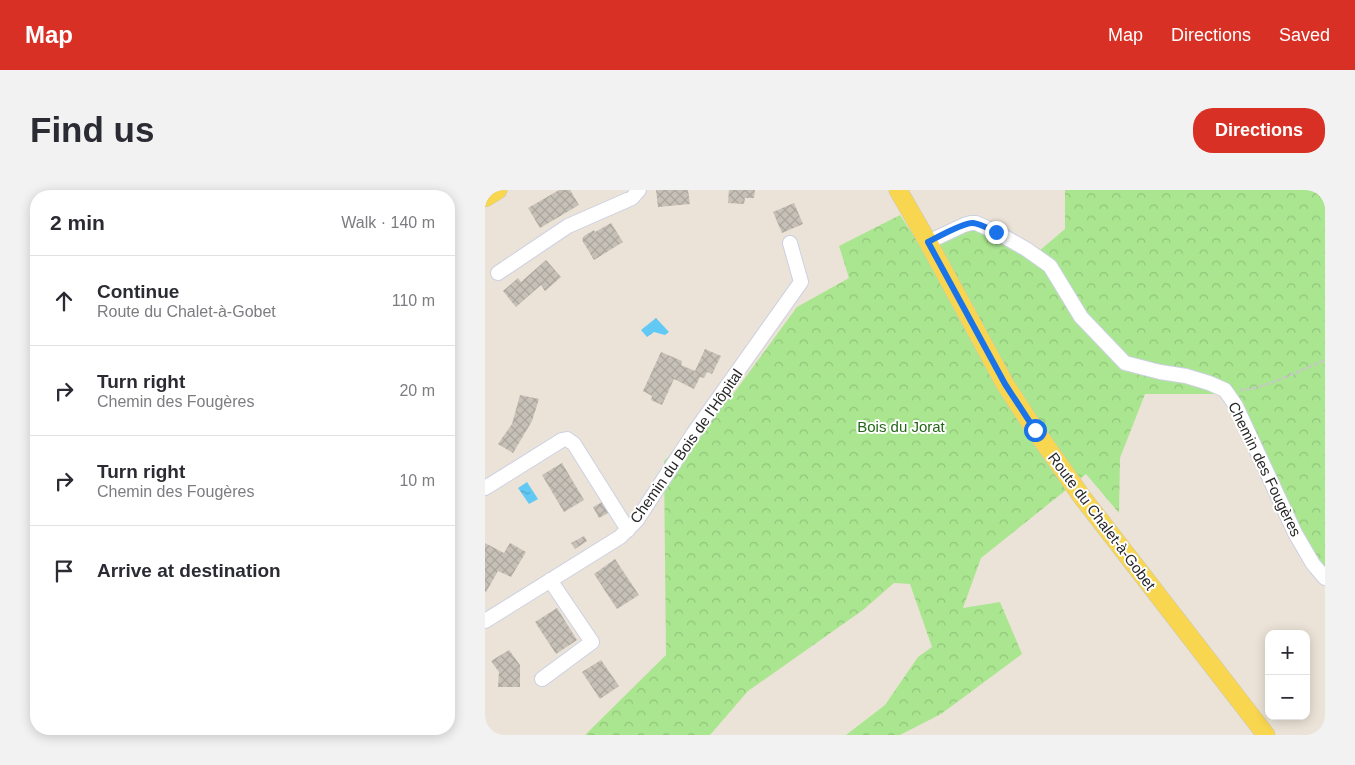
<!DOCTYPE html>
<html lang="en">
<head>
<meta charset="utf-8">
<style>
	body { margin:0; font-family:Helvetica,sans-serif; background:#f2f2f3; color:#2b2b33 }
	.controls { position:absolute; right:15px; bottom:15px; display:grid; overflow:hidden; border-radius:10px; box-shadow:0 2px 12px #0003 }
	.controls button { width:45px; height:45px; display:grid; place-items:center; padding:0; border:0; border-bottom:1px solid #e1e1e2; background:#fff; color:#2b2b33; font:25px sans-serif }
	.stop { position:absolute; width:15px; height:15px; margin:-11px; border:4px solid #1a73e8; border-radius:50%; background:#fff }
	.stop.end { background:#1a73e8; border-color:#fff; box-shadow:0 1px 5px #0008 }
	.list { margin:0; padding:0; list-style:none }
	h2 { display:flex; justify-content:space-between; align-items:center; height:65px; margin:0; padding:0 20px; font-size:21px }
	h2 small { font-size:16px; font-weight:400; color:#7c7c81 }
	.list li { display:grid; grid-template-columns:32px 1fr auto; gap:15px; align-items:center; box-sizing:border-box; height:90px; padding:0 20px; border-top:1px solid #e1e1e2 }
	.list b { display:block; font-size:19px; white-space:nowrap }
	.list p { margin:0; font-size:16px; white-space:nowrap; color:#7c7c81 }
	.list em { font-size:16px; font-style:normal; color:#7c7c81 }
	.icon { flex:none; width:28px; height:28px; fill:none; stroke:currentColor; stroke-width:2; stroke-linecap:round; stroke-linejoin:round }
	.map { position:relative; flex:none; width:840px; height:545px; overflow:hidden; border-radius:20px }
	header { display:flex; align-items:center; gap:30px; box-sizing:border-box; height:70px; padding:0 25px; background:#d93025; color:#fff }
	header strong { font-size:24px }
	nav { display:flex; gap:28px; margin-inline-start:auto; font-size:18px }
	.intro { display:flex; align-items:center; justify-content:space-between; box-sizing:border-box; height:120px; padding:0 30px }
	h1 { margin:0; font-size:35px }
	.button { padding:12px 22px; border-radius:20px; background:#d93025; color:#fff; font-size:18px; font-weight:700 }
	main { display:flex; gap:30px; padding:0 30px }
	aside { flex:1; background:#fff; border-radius:20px; box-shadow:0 2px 12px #0003 }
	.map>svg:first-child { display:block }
	.forest { fill:url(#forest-crowns) }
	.water { fill:url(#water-ripples) }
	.building { fill:url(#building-cross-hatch) }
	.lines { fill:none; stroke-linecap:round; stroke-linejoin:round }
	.minor-casing { stroke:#ccd0e2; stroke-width:16 }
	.major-casing { stroke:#c7c7c7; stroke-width:19 }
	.path { stroke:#c7c7c7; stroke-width:2.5; stroke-dasharray:4 2.5; stroke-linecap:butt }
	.minor { stroke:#fff; stroke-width:14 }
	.major { stroke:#f8d64f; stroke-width:18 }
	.route { stroke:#1a73e8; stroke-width:6 }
	.labels { text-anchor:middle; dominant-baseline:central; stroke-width:4; stroke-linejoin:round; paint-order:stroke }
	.park-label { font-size:15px; fill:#236615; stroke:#fff }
	.street-label { font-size:15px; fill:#272727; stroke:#fff }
</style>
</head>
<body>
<header>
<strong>Map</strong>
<nav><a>Map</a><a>Directions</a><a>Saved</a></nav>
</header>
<div class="intro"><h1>Find us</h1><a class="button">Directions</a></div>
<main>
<aside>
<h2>2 min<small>Walk · 140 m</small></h2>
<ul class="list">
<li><svg class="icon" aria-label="ahead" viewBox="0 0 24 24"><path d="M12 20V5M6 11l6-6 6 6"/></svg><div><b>Continue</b><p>Route du Chalet-à-Gobet</p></div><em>110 m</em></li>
<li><svg class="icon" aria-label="right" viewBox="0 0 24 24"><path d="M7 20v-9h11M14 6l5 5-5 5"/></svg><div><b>Turn right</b><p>Chemin des Fougères</p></div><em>20 m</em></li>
<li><svg class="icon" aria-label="right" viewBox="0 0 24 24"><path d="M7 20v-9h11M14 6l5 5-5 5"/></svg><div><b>Turn right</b><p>Chemin des Fougères</p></div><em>10 m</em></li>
<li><svg class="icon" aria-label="arrive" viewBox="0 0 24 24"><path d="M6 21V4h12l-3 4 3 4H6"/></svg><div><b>Arrive at destination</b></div></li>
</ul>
</aside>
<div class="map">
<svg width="840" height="545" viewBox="0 0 840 545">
	<defs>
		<pattern id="forest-crowns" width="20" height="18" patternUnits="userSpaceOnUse" patternTransform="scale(1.25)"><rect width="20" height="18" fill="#aae68f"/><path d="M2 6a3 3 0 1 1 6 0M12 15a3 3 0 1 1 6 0" fill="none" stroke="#92c57b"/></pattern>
		<pattern id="water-ripples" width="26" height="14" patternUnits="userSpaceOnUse" patternTransform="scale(1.25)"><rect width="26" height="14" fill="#62c9f5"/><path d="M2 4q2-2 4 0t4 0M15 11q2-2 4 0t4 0" fill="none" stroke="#51a3c6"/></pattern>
		<pattern id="building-cross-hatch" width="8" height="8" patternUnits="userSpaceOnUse" patternTransform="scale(1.25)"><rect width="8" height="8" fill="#c6c0b7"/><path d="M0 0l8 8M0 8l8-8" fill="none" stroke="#aaa59d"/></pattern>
	</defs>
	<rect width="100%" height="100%" fill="#ebe3d7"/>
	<path class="forest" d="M580,0H840V379L833,370L815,337L752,204H660L635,268L634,323L601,284L496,368L478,418L515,412L537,464L456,524L415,545H361L400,515L433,467L447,457L425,394L409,393L378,420L263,501L225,545H100L181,465L179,271L246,207L312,117L364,88L354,56L415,25L432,51L487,35L547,67L580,39Z"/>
	<path class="water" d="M171,128L184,142L180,145L169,142L162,147L156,140Z
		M42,292L53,309L44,314L33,298Z"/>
	<path class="building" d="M74,0H85L94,15L55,38L43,18Z
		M171,0H203L205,14L173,17Z
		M244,0H270L269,8H260L259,14L243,13Z
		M309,13L318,34L297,43L288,22Z
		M126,33L138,52L109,70L97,50L99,46L109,40L110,42Z
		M61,70L76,87L60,101L56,95L31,117L18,101L33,88L36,92Z
		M220,159L236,166L227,184L222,182L219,188L215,187L209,199L189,189L177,215L166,210L167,206L158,201L176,162L197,171L196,175L210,181Z
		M35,205L54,209L47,231L28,263L13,254L27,234Z
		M77,273L99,310L79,322L57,285Z
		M119,311L125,322L114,328L108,317Z
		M99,346L102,351L90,359L86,353Z
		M0,353L19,363L25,353L41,362L26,387L13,381L1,402L0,401Z
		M130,369L154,405L132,419L109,384Z
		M72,418L92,450L71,464L50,432Z
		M24,460L35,475V497H13L14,482L6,471Z
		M116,470L134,496L115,509L97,482Z"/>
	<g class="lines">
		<g class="minor-casing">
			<path id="minor" d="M443,52L479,35L486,33H491L511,42L541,59L565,76L596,127L640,173L675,182L701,186L724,193L740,200L751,216L810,343L828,374L840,388
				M13,83L83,36L147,8L154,0
				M0,298L77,250L82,249L89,254L143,340
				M0,431L135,347L152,330L208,244L316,92L305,53
				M57,489L107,452L65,390"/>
		</g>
		<g class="major-casing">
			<path id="major" d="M413,0L443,52L520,194L550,240L597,307L781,545
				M0,8L13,0"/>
		</g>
		<path class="path" d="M755,200C777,200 818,179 840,170"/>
		<use href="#minor" class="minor"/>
		<use href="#major" class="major"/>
	</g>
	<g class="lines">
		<path class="route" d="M511,42C504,39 496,34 488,33C479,32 453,47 443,52L520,194L550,240"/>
	</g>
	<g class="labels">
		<g class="park-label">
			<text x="416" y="236">Bois du Jorat</text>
		</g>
		<g class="street-label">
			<text transform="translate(201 256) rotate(-55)">Chemin du Bois de l'Hôpital</text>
			<text transform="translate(780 279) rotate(64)">Chemin des Fougères</text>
			<text transform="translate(617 331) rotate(53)">Route du Chalet-à-Gobet</text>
		</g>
	</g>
</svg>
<div class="controls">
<button>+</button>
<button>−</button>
</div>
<div class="stop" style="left:550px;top:240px"></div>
<div class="stop end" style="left:511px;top:42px"></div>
</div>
</main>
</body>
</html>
